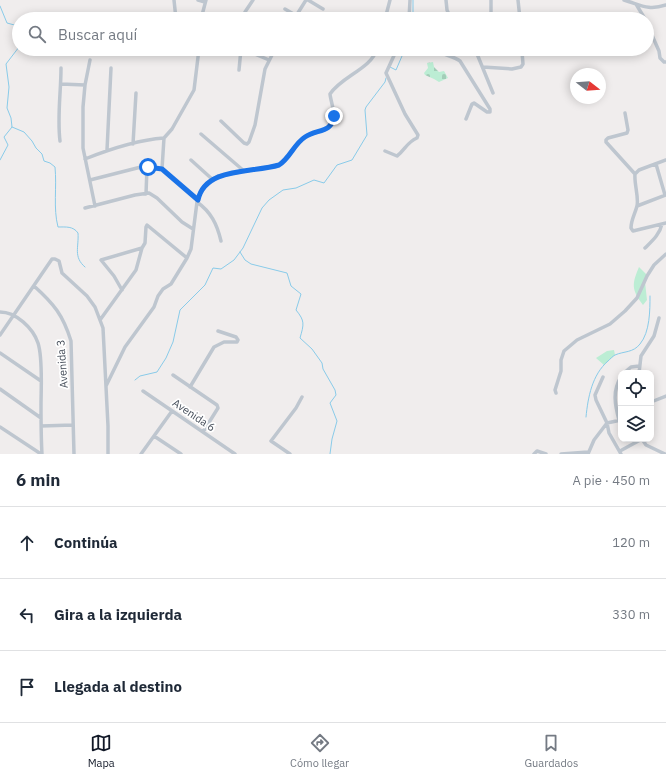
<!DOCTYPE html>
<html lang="es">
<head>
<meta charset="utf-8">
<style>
	body { margin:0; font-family:"IBM Plex Sans",sans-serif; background:#f2f2f3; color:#1f2937 }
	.controls { position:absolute; right:12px; bottom:12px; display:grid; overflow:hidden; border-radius:8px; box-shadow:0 2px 10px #0003 }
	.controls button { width:36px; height:36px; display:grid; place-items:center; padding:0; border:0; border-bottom:1px solid #e0e1e3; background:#fff; color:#1f2937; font:20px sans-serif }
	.compass { position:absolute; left:570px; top:68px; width:36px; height:36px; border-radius:50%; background:#fff; box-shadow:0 2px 10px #0003; rotate:107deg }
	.stop { position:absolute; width:12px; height:12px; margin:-9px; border:3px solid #1a73e8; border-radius:50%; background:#fff }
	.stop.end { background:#1a73e8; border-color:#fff; box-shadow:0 1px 4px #0008 }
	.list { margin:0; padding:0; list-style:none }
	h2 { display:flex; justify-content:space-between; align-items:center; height:52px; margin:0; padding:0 16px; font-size:17px }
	h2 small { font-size:13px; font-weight:400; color:#747a83 }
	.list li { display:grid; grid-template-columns:26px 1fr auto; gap:12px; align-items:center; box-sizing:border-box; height:72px; padding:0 16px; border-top:1px solid #e0e1e3 }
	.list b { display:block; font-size:15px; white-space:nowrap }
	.list em { font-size:13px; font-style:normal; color:#747a83 }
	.icon { flex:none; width:22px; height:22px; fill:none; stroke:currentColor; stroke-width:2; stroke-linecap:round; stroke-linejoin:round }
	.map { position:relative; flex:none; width:666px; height:454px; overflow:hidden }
	.search { position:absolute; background:#fff; box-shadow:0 2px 10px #0003; left:12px; right:12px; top:12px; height:44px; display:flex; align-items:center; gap:10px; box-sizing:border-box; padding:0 14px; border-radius:22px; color:#747a83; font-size:15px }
	.sheet { height:268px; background:#fff }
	nav { display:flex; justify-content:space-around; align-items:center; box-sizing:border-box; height:56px; border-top:1px solid #e0e1e3; background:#fff; font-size:11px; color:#747a83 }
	nav a { display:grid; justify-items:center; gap:2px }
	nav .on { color:#111827 }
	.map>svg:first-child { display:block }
	.green { fill:#bcedd4 }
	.cemetery { fill:url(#cemetery-stones) }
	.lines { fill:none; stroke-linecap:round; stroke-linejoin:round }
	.stream { stroke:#89cbe9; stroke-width:1 }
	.minor { stroke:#bec6cf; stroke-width:3.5 }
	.route { stroke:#1a73e8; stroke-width:5 }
	.labels { text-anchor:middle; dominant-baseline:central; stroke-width:3.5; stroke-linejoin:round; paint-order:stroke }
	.street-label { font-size:11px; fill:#464e5a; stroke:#fff }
</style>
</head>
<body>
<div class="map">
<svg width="666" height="454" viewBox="0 0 666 454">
	<defs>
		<pattern id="cemetery-stones" width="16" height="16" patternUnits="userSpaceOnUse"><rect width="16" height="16" fill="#bcedd4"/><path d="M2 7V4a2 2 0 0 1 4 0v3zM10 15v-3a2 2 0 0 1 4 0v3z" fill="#a3cdb8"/></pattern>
	</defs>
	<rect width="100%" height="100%" fill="#f0eded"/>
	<path class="green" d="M639,267L647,275L645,282L647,300L643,305C631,289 632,284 639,267Z
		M614,350L615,355L604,365L596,358L607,351Z"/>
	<path class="cemetery" d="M433,62L434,67L439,72L444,71L448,78L439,82L434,79L425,75L424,73L428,68L427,63Z"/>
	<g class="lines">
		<path class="stream" d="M413,0V19
			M0,6L7,23L18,26L19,30
			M390,67L396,70L402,56L401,49
			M12,127L24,132L32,141L36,148L42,154L44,161L50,163L55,167C57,187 53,208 58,227C66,227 73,226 78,233C79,247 73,257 85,267
			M0,160L8,145L4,137L12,127L11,118L7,108L9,87L6,64L19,47
			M240,252L245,260L251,264L287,273L291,286L301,294L296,310C305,321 304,324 300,338L312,349L322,363L323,369L335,390L336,395L330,403L337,421L332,439L330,454
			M135,380L140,376L157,372L166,358L173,342L180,310L205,285L213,268L221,269L234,260L243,248L262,208L269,200L283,190L296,188L314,180L324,183L337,165L352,160L367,135L365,110L366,107L385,82L386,78
			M586,417C588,397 592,375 608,361C610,359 613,356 615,355C624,351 633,353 640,344C650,332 650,310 650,296"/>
		<path class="minor" d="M174,0L176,19
			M198,0L205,2
			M308,0L323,9
			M446,0L447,10L451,19
			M518,0L520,19
			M624,0C641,5 648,11 666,5
			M636,4L645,19
			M285,9L302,19
			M296,16L306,0
			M201,19L206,0
			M243,19L245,12L253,0
			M385,19L390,0
			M409,19L410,0
			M491,19V0
			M647,24L659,51L660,58L664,62H666
			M243,49L269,60
			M436,49C443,56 452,55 460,61L490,109V112H487L474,103L472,104L466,119
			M475,49L493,93
			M259,55L261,49
			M90,60L85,85L83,107V148L95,206
			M483,67L512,69L521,67L523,64L522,52L501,49
			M239,70L241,49
			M61,84L85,85
			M625,113L628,130L627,133L608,138L606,140V142L635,174
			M221,121L244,143L247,144L249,142L255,125L265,69L275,49
			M201,134L244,171
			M60,141C57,117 61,92 61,68
			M133,144L136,93
			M107,150L111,68
			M385,151L397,156C405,150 407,142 417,138L418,135L405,114L386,73L397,49
			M85,159C110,149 137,140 164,138
			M191,160L212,179
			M666,160L639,170L635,174C634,184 639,197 637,206C635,214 631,220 631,228L633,231L666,223
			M656,164L665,195
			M162,169L164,138L172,129L194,90L199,49
			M90,180L141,167L162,169L198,200
			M146,194L147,167
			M197,202C211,212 217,224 221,241
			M637,206L666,195
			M85,208L135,195L149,193L157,198L182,222L193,229
			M645,248C652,241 660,234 662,224
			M34,286C54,304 63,315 71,341L74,454
			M122,290L114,276L101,260L142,248
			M0,312C16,312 33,328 38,343C43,358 41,389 41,405C41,421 41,438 42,454
			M100,320L136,270L142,248L145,243L146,227L147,225L187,258
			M0,335L52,259H55L59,261L62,273L87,296L95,307L103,328L108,426V454
			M0,353L41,381
			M624,373L631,367L639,366
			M639,373L641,356L654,336L659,318
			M173,375L217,405L218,408L203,432
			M603,377L595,395L596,400L607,423L609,433L621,454
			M106,386L125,347L154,307L158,296L163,289L171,284L187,258L191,249L197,202L202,189L207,183L218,176L279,165C290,158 295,143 307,136C314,132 330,131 333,122C336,114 331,103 330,94C342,76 371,69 377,49
			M190,387L214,347L224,342H237L238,340L236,337L218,331
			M0,389L41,418
			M143,391L235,454
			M556,393L555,390L561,371V360L564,351L577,340L610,324L625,311L637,298L647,276L654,265L666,254
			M651,402L666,396
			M619,420C615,405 612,391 621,377
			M41,426L73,425
			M0,427L41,454
			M154,436L181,454
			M642,439L646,445L665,454
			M620,451L642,439
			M141,454L172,411
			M290,454L271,441L296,408L302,397
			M534,454L537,451L546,454
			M561,454L588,452
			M588,454L594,440L607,423L621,420"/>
	</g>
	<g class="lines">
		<path class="route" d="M148,167L162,169L198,200C205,167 252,173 279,165C290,158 294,144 305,137C317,129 332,133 334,116"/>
	</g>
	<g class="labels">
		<g class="street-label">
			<text transform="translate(62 364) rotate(-94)">Avenida 3</text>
			<text transform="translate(194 415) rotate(34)">Avenida 6</text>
		</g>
	</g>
</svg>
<div class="controls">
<button><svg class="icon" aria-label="locate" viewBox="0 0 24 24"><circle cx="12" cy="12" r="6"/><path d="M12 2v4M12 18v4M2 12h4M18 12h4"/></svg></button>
<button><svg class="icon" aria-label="layers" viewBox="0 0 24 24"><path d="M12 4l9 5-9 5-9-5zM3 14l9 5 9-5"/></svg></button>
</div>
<svg class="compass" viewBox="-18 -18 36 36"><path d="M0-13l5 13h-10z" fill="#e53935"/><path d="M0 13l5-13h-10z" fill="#747a83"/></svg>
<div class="stop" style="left:148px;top:167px"></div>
<div class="stop end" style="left:334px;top:116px"></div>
<div class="search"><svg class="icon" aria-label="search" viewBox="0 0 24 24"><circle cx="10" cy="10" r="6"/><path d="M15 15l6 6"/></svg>Buscar aquí</div>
</div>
<section class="sheet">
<h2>6 min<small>A pie · 450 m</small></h2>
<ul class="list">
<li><svg class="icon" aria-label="ahead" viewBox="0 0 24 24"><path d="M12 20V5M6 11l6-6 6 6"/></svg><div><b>Continúa</b></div><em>120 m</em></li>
<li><svg class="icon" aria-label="left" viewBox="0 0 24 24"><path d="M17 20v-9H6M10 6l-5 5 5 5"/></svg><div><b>Gira a la izquierda</b></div><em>330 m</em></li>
<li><svg class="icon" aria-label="arrive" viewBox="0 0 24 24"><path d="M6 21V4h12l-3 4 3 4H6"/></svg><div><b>Llegada al destino</b></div></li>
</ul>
</section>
<nav>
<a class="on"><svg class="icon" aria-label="map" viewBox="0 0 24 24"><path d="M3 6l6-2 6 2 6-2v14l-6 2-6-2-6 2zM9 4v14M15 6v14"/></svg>Mapa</a>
<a><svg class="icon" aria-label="directions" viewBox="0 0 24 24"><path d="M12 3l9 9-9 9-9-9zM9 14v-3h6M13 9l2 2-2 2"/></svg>Cómo llegar</a>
<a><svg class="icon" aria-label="saved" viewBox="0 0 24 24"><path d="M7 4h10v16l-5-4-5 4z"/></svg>Guardados</a>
</nav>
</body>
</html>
